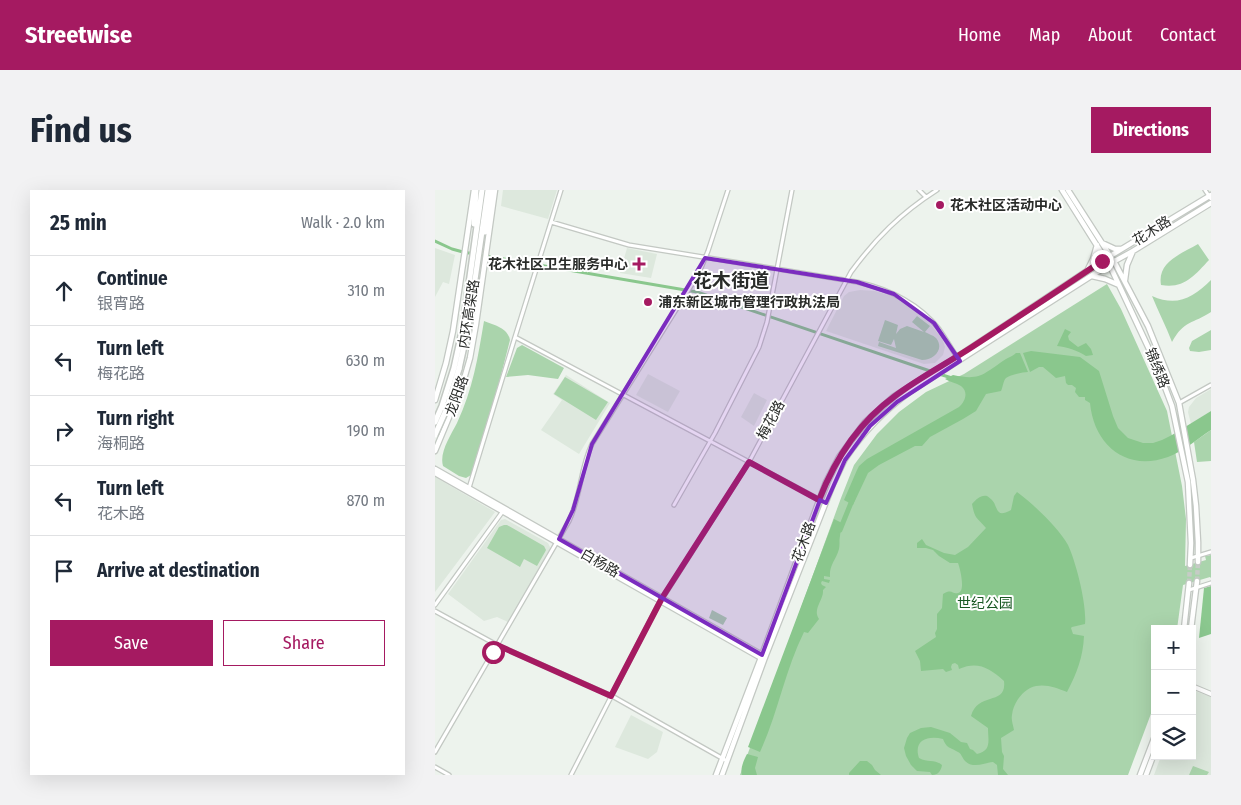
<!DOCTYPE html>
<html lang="en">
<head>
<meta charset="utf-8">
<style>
	body { margin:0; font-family:"Fira Sans Condensed","Noto Sans SC",sans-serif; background:#f2f2f3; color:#1f2937 }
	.controls { position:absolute; right:15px; bottom:15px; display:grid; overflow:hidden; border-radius:0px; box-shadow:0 5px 20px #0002 }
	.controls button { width:45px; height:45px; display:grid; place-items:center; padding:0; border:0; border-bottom:1px solid #e0e1e3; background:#fff; color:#1f2937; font:25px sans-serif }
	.stop { position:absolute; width:15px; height:15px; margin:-11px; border:4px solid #a51a61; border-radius:50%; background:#fff }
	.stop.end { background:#a51a61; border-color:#fff; box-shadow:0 1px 5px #0008 }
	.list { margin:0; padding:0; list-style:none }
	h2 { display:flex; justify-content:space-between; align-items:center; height:65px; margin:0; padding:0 20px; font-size:21px }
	h2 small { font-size:16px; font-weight:400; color:#747a83 }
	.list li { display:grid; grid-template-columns:32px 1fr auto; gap:15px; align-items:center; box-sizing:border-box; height:70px; padding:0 20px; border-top:1px solid #e0e1e3 }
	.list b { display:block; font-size:19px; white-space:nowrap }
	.list p { margin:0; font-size:16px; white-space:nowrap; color:#747a83 }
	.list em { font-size:16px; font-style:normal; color:#747a83 }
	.actions { display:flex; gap:10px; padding:15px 20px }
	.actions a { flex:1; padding:11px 0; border:1px solid #a51a61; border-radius:0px; text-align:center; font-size:18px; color:#a51a61 }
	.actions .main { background:#a51a61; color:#fff }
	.icon { flex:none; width:28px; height:28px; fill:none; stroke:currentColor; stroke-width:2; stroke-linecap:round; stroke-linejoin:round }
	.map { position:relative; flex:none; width:776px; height:585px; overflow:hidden; border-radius:0px }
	header { display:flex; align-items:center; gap:30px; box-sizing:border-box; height:70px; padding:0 25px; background:#a51a61; color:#fff }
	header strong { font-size:24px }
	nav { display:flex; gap:28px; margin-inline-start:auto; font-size:18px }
	.intro { display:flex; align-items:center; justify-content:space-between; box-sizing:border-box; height:120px; padding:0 30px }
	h1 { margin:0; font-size:35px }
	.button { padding:12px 22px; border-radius:0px; background:#a51a61; color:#fff; font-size:18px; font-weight:700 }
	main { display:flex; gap:30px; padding:0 30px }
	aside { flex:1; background:#fff; border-radius:0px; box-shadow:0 5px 20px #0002 }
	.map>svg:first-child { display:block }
	.built { fill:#dde8dd }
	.green { fill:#aad4ac }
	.forest { fill:#8bc88f }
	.water { fill:#8ac78d }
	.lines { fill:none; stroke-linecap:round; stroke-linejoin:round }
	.canal { stroke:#8ac78d; stroke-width:3 }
	.river { stroke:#8ac78d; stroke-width:5 }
	.secondary-tunnel { stroke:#c6cbc6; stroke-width:4.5; stroke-dasharray:4.5 2; stroke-linecap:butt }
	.minor-casing { stroke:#c3c8c3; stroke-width:5.5 }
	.tertiary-casing { stroke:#c3c8c3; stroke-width:6 }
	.secondary-casing { stroke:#c3c8c3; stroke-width:7 }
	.primary-casing { stroke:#c3c8c3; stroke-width:7 }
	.trunk-casing { stroke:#c3c8c3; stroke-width:8 }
	.minor { stroke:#fff; stroke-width:3 }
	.tertiary { stroke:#fff; stroke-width:4 }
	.secondary { stroke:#fff; stroke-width:4.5 }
	.primary { stroke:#fff; stroke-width:4.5 }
	.trunk { stroke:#fff; stroke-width:5 }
	.trunk-bridge-casing { stroke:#c3c8c3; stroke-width:8; stroke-linecap:butt }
	.trunk-bridge { stroke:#fff; stroke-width:5 }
	.route { stroke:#a51a61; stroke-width:6 }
	.marked { fill:#7b2cbf; fill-opacity:0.2; stroke:#7b2cbf; stroke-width:4; stroke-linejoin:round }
	.poi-dot { fill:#a51a61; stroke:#fff; stroke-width:2 }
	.labels { text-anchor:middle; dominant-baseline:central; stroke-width:4; stroke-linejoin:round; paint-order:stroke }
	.poi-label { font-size:14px; font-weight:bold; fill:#292b29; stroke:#fff; text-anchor:start }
	.street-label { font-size:14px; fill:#292b29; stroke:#fff }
	.park-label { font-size:14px; fill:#1a5924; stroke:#fff }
	.district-label { font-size:19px; font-weight:bold; fill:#292b29; stroke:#fff }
</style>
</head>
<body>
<header>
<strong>Streetwise</strong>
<nav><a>Home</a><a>Map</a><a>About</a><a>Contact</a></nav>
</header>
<div class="intro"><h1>Find us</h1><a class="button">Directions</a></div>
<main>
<aside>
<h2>25 min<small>Walk · 2.0 km</small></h2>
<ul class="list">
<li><svg class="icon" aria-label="ahead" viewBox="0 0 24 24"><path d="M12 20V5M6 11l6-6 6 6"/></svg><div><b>Continue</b><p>银宵路</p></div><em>310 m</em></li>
<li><svg class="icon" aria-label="left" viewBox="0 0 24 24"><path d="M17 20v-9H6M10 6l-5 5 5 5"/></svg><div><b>Turn left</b><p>梅花路</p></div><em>630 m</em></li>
<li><svg class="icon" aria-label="right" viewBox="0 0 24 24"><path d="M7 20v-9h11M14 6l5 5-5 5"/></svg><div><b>Turn right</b><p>海桐路</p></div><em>190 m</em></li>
<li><svg class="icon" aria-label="left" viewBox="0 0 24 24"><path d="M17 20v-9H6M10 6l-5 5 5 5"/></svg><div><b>Turn left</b><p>花木路</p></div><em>870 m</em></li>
<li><svg class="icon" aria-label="arrive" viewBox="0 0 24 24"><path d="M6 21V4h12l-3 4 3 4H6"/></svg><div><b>Arrive at destination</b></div></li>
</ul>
<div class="actions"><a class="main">Save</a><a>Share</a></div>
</aside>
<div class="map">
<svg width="776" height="585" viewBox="0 0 776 585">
	<rect width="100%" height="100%" fill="#edf3ed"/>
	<path class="built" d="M68,0H122L113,29L66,16Z
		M0,58L20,65L14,94L8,92L0,107Z
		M192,58L222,64L216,88L185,83Z
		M425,100L440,101L450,104L461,108L480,120L489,127L507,148L510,157L508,165L500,173L489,174L391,141L409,106L414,102Z
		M213,184L245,201L233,222L201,205Z
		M131,185L175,213L144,264L106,240L127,210L118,204Z
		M776,199V221L756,234L753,222L754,217L761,208Z
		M319,203L332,210L319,236L306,227Z
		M0,287L60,322L0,402Z
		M70,329L113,353L115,357V360L73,432L62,427L49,431L13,404L66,330Z
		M757,500L776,507V585H719L726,566H757Z
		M196,525L228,542L222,562L213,569L180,557Z"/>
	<path class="green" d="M763,54L774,70C759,86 749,99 726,95C722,72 746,64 763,54Z
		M776,90V122C758,134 749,130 737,152C731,136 723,121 717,106C742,117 758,108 776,90Z
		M672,94L686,119L732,221L747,296L751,329L750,376L771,370L770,366L776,365V388L775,387L748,395L742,439H720V513L693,585H305L406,308L419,275L442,244L464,222L491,202L529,184Z
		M482,126L495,136L490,142C493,144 498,145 501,148C510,159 499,170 487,170L443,156L444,152L461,158L459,149L456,155L443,151L450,130L463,135L461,144L465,139L472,136L489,142L477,132Z
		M49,131C59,135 73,138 75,150L65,189L36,285L31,288L24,286L8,276C4,262 16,245 22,233C38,199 43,167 49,131Z
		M776,140V160L764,162L755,161L754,158L757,151Z
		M87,155L129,178L123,189L93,185L71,187L82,158Z
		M130,187L173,212L161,230L119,204Z
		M776,240V271L762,272L759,252Z
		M69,335H72L109,356L111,360L110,362L102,376L89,369L85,377L52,358L64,337Z
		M277,420L292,428L288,435L274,428Z
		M758,576L774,582L772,585H754Z"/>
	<path class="forest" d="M776,396V444L764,448L769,398Z"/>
	<path class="water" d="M630,139L636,142L633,146L634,150L643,157L651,153L656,159L658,165L651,166C644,161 632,157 622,156Z
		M596,161L645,167L664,181L678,226L683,238L693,248L708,253H718L727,250L737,245L776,221V240C762,249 749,261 733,267C691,282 659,255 655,213L650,210V207H644L640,202L641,198L637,195H633L631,193L630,186L621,188L608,177H604L595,182L588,163Z
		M581,163H585L593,182C588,182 575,185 571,188C568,191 568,197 566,201L551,204L541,221L528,229L495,247L487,256H480L444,275L433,283L418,315L409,310L422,280L424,276L432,269L524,217C530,212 534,202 526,196C521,193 515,192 510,189L518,185C546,191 548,184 571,169C574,167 578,166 581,163Z
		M582,302C598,314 623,337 633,355C641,372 652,415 650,434L637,437L636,438L638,444L649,446C648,467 642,483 632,502C622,498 612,494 601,496C589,498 578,513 577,525C576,530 578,535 579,540L566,548L567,562L569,566L568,579L573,585H563L562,575L558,572C549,573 538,579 530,571C527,568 527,564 523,562C515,557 512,559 508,549C493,545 478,550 484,568C493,573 500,569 507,575C506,581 503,585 497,585L495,582L482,581L476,575L471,566L469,558L472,548L475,543L486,538L496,537L515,543L526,552L532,553L535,559L538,560L542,564C557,561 553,550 553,538L536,526C543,501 572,516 569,491C554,478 543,471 524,479L523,475L520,473L517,474L516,477L517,480L511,482L508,479L486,481L485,471L480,461L501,447L500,443L502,439V424L507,418L508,404C518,398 517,405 523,403C531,402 525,378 523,373H515L504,366L498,360L491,358H482V353L487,349L491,355L509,363L520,365L533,357L551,338C542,327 540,330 537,314C542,309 545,305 552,306C555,308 559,311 560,315C564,325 566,325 576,320L579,306Z
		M399,329L409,334C407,338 405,342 405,346C404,351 405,354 404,359C401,370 394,375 395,387L389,386V389L395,390L394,393L387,391L386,393L387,395L391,397L388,400C389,410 377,419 384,429L373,443L369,442C350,480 343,523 325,562L313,557Z
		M312,564L323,567L320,578L322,585H307C305,578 309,570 312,564Z
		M425,571H432L437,575L440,580L446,585H414V583Z"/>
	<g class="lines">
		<path class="canal" d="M0,51L17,59L28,62L262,102L498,182
			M504,184L517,188"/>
		<path class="river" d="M405,340L418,308"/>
		<path class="secondary-tunnel" d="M762,391L763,372
			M754,393L755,375"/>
		<g class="minor-casing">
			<path id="minor" d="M484,0L491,7
				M770,0L776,9
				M116,32L194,55L422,92C454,99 483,113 504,139C511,149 517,159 523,169
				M80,147L391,313
				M744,213L776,195
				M34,298L80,147L126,0
				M239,315L280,243L324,157L332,132L357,0
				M756,368L776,362
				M754,400L776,393
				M0,415L68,321
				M0,421L62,455L177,506L292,571
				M0,562L134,331C146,306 145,279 157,254L264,83L273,61L293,0
				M0,577L14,585
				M136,585L222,417L314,272L416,82C441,48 466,23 502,0"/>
		</g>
		<g class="tertiary-casing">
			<path id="tertiary" d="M757,496L776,504"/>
		</g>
		<g class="secondary-casing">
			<path id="secondary" d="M627,0L676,78L722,176L737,216L753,292L756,353L755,375
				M633,0L681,75L713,136L744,213L758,290L761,316L763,352V372
				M667,53L680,59H686
				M652,81L658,69L662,55
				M657,86L670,89L684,95
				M690,90L692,75L698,61
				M0,279L329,466
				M0,283L328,469
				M749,439L754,393
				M756,439L762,391
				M281,585L327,465L391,292L404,267L418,248L430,232L458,207L522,167L667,71L776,5
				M287,585L329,470L398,294C402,286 406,277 410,269C428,242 450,220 476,201L678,72L698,61L776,13
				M705,585L720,546
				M711,585L720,561"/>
		</g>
		<g class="primary-casing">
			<path id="primary" d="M0,210L11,173L18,141L39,0
				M0,261L27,196L35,168L41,134L60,0"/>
		</g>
		<g class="trunk-casing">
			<path id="trunk" d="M39,34L41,0
				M50,42L57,0
				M19,178L28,137L47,0
				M24,179L33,138L53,0"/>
		</g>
		<use href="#minor" class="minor"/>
		<use href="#tertiary" class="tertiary"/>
		<use href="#secondary" class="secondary"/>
		<use href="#primary" class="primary"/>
		<use href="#trunk" class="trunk"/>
		<g class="trunk-bridge-casing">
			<path id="trunk-bridge" d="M0,232L7,216L19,178
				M0,245L12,218L24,179"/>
		</g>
		<use href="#trunk-bridge" class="trunk-bridge"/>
	</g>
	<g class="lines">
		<path class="route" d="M58,462L62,455L176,506L227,408L314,272L384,310C400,269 424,232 460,206C484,188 511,174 537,157C580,129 624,100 667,71"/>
	</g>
	<path class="marked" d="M270,68L422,92L459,104L499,133L525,171L462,212L435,236L410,270L391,313L385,310L327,465L124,349L138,320L157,254Z"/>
	<g class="poi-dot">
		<circle cx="505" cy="15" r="5"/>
		<path d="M201.5 66.5h5v5h5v5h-5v5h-5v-5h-5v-5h5z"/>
		<circle cx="213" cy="112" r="5"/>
	</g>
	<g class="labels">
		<g class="poi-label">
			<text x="515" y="15">花木社区活动中心</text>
			<text x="193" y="74" text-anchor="end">花木社区卫生服务中心</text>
			<text x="223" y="112">浦东新区城市管理行政执法局</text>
		</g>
		<g class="street-label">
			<text transform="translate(717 41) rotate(-32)">花木路</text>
			<text transform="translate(34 124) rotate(-81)">内环高架路</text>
			<text transform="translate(722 178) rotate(68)">锦绣路</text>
			<text transform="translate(22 206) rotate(-70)">龙阳路</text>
			<text transform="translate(336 230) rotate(-62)">梅花路</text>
			<text transform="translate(369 352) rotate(-70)">花木路</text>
			<text transform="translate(165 373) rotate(30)">白杨路</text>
		</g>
		<g class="park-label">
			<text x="550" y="413">世纪公园</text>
		</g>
		<g class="district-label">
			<text x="296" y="90">花木街道</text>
		</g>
	</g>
</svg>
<div class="controls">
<button>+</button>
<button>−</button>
<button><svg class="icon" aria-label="layers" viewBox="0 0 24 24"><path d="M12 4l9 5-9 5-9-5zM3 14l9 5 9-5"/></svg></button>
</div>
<div class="stop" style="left:58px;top:462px"></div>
<div class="stop end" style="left:667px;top:71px"></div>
</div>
</main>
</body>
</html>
